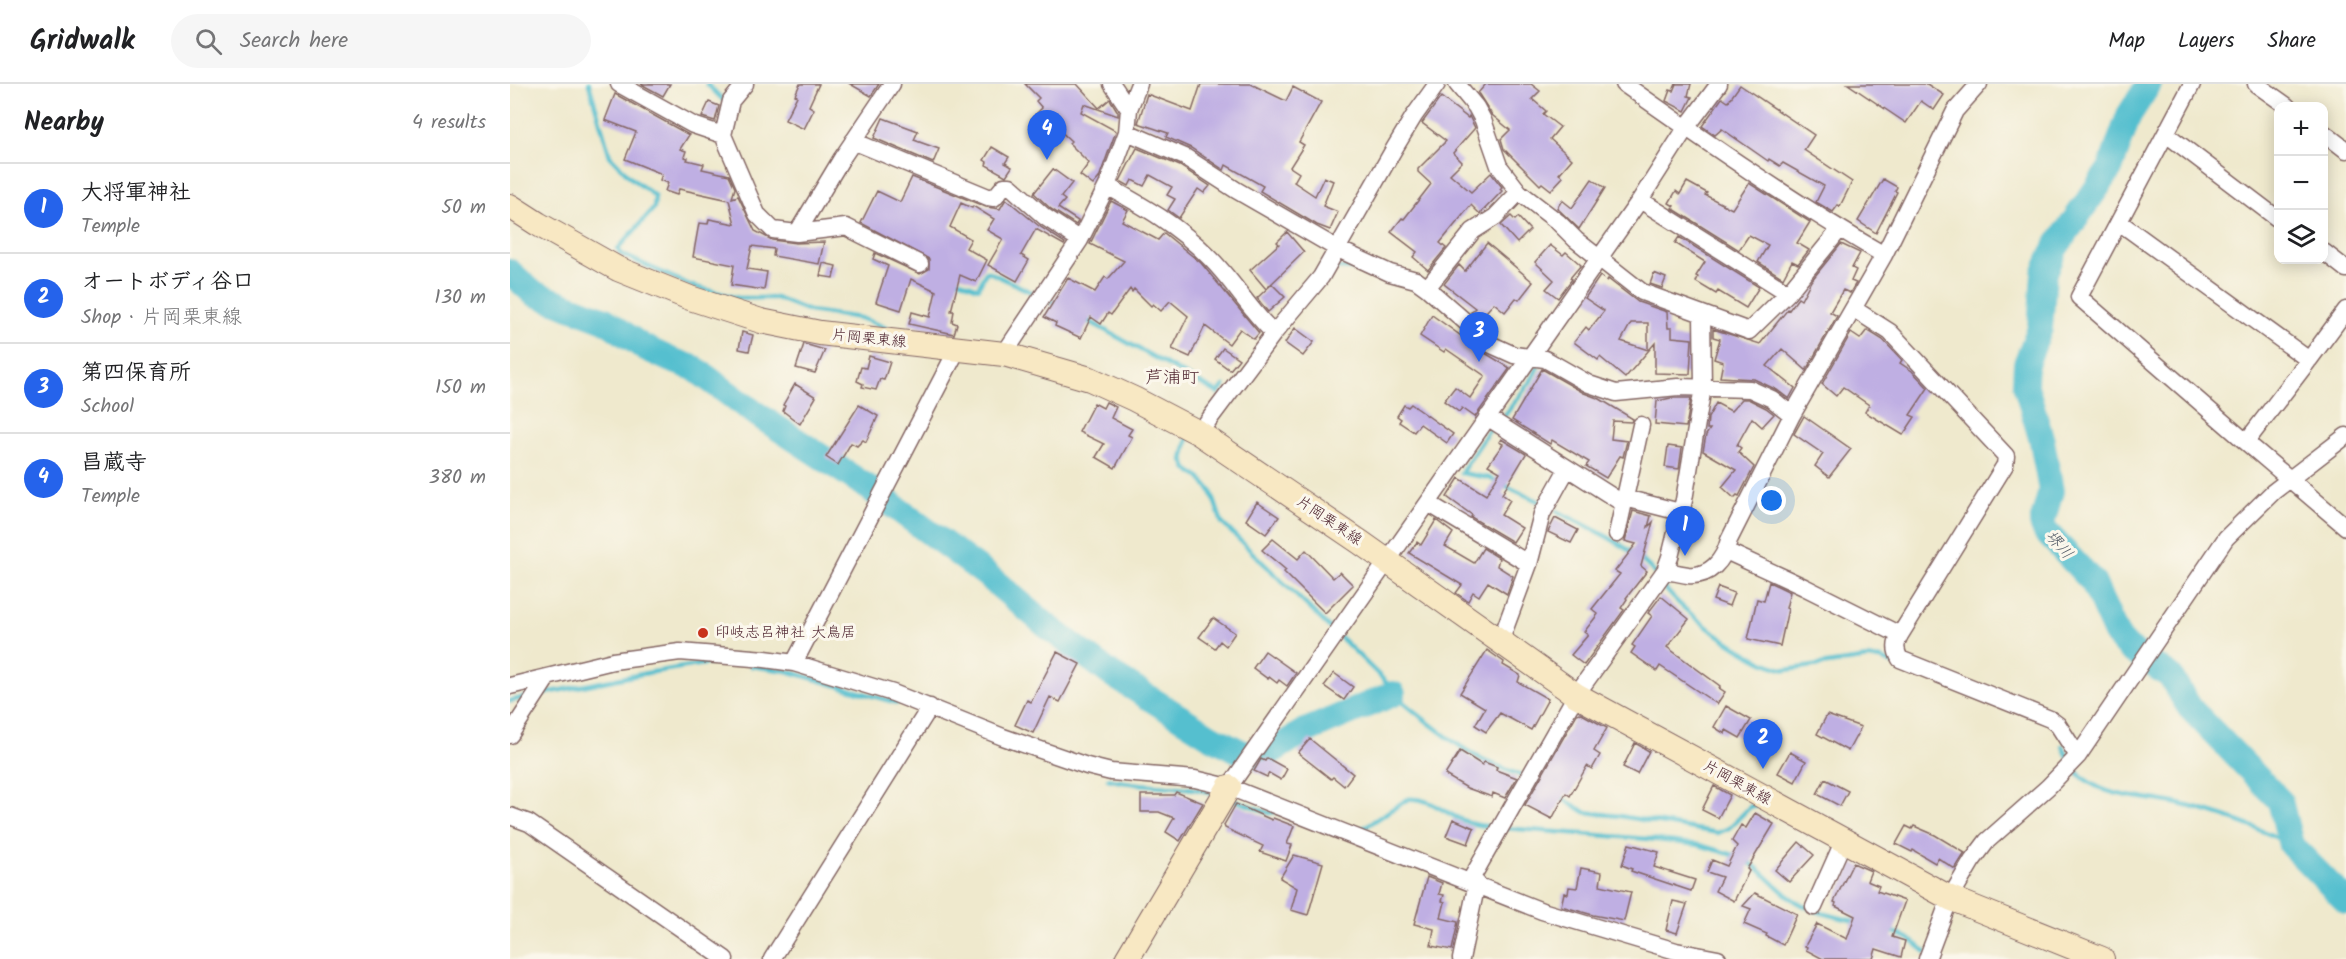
<!DOCTYPE html>
<html lang="en">
<head>
<meta charset="utf-8">
<style>
	body { margin:0; font-family:Kalam,"Klee One",sans-serif; background:#f6f6f6; color:#202124 }
	.controls { position:absolute; right:18px; top:18px; display:grid; overflow:hidden; border-radius:12px; box-shadow:0 3px 15px #0003 }
	.controls button { width:54px; height:54px; display:grid; place-items:center; padding:0; border:0; border-bottom:2px solid #e0e0e0; background:#fff; color:#202124; font:30px sans-serif }
	.you { position:absolute; left:1262px; top:417px; width:21px; height:21px; margin:-15px; border:4px solid #fff; border-radius:50%; background:#1a73e8; box-shadow:0 0 0 9px #1a73e833 }
	.badge { display:grid; place-items:center; width:39px; height:39px; border-radius:50%; background:#2563eb; color:#fff; font-size:20px; font-weight:700 }
	.pin { position:absolute; translate:-50% -50px; filter:drop-shadow(0 2px 3px #0008) }
	.pin::after { content:''; position:absolute; top:32px; width:21px; height:18px; background:inherit; clip-path:polygon(0 0,100% 0,50% 100%) }
	.list { margin:0; padding:0; list-style:none }
	h2 { display:flex; justify-content:space-between; align-items:center; height:78px; margin:0; padding:0 24px; font-size:26px }
	h2 small { font-size:20px; font-weight:400; color:#757577 }
	.list li { display:grid; grid-template-columns:39px 1fr auto; gap:18px; align-items:center; box-sizing:border-box; height:90px; padding:0 24px; border-top:2px solid #e0e0e0 }
	.list b { display:block; font-size:22px; white-space:nowrap }
	.list p { margin:0; font-size:20px; white-space:nowrap; color:#757577 }
	.list em { font-size:20px; font-style:normal; color:#757577 }
	.icon { flex:none; width:33px; height:33px; fill:none; stroke:currentColor; stroke-width:2; stroke-linecap:round; stroke-linejoin:round }
	.map { position:relative; flex:none; width:1836px; height:875px; overflow:hidden }
	header { display:flex; align-items:center; gap:36px; box-sizing:border-box; height:84px; padding:0 30px; background:#fff; border-bottom:2px solid #e0e0e0 }
	header strong { font-size:28px }
	nav { display:flex; gap:33px; margin-inline-start:auto; font-size:21px }
	.search { width:420px; height:54px; background:#f6f6f6; display:flex; align-items:center; gap:15px; box-sizing:border-box; padding:0 21px; border-radius:33px; color:#757577; font-size:22px }
	main { display:flex }
	aside { flex:1; background:#fff }
	.map>svg:first-child { display:block }
	.lines { fill:none; stroke-linecap:round; stroke-linejoin:round }
	.stream { stroke:#54bfcf; stroke-width:4.5 }
	.river { stroke:#54bfcf; stroke-width:26 }
	.building { fill:#bfafe3; fill-rule:evenodd }
	.street-casing { stroke:#846664; stroke-width:19 }
	.secondary-casing { stroke:#846664; stroke-width:26 }
	.street { stroke:#fff; stroke-width:16 }
	.secondary { stroke:#f8e8c3; stroke-width:24 }
	.poi-dot { fill:#c8321e; stroke:#fbf7ec; stroke-width:2 }
	.labels { text-anchor:middle; dominant-baseline:central; stroke-width:6; stroke-linejoin:round; paint-order:stroke }
	.street-label { font-size:15px; fill:#4a1f2b; stroke:#fbf7ec }
	.poi-label { font-size:15px; fill:#4a1f2b; stroke:#fbf7ec; text-anchor:start }
	.water-label { font-size:16px; font-style:italic; fill:#4e5764; stroke:#fbf7ec }
	.quarter-label { font-size:18px; fill:#4a1f2b; stroke:#fbf7ec }
</style>
</head>
<body>
<header>
<strong>Gridwalk</strong>
<div class="search"><svg class="icon" aria-label="search" viewBox="0 0 24 24"><circle cx="10" cy="10" r="6"/><path d="M15 15l6 6"/></svg>Search here</div>
<nav><a>Map</a><a>Layers</a><a>Share</a></nav>
</header>
<main>
<aside>
<h2>Nearby<small>4 results</small></h2>
<ul class="list">
<li><span class="badge">1</span><div><b>大将軍神社</b><p>Temple</p></div><em>50 m</em></li>
<li><span class="badge">2</span><div><b>オートボディ谷口</b><p>Shop · 片岡栗東線</p></div><em>130 m</em></li>
<li><span class="badge">3</span><div><b>第四保育所</b><p>School</p></div><em>150 m</em></li>
<li><span class="badge">4</span><div><b>昌蔵寺</b><p>Temple</p></div><em>380 m</em></li>
</ul>
</aside>
<div class="map">
<svg width="1836" height="875" viewBox="0 0 1836 875">
	<rect width="100%" height="100%" fill="#fbf7ec"/>
	<filter id="ink" filterUnits="userSpaceOnUse"><feTurbulence type="fractalNoise" baseFrequency=".0167" numOctaves="2"/><feDisplacementMap in="SourceGraphic" scale="12" xChannelSelector="R" yChannelSelector="G"/><feConvolveMatrix kernelMatrix="1 2 1 2 8 2 1 2 1" color-interpolation-filters="sRGB"/></filter>
	<filter id="wash" filterUnits="userSpaceOnUse"><feTurbulence type="fractalNoise" baseFrequency=".008" numOctaves="4" result="noise"/><feDisplacementMap in="SourceGraphic" scale="24" xChannelSelector="R" yChannelSelector="G"/><feGaussianBlur stdDeviation="1.35" result="paint"/><feColorMatrix in="noise" values="0 0 0 0 0 0 0 0 0 0 0 0 0 0 0 0 0 1.4 0 .05"/><feComposite in="paint" operator="in"/></filter>
	<g filter="url(#wash)">
		<rect width="100%" height="100%" fill="#efe9cd"/>
		<g class="lines">
			<path class="stream" d="M79,0L100,72L122,95L145,112L144,124L108,165L111,170L182,202L228,214H266L299,227L350,234L378,244V249
				M197,0L216,19
				M819,184L856,185
				M444,194L468,204L476,188H479L549,221
				M575,235L708,309L714,302
				M995,331L1020,298L1028,283
				M980,345L951,389L979,394L1030,418
				M678,353L673,376L677,385L690,394L701,407L712,439L823,547
				M1047,427C1080,445 1123,461 1147,492
				M1151,499C1172,529 1240,578 1276,586L1358,574L1371,575L1390,583
				M830,553L880,602L883,610C908,630 933,652 961,669C983,683 1010,688 1032,702
				M241,582L277,587L387,619
				M32,610L137,589L206,578
				M0,617L20,612
				M1553,662C1558,674 1565,689 1576,696C1603,716 1638,712 1669,720C1707,729 1746,742 1781,761
				M598,695C633,704 670,699 705,710
				M1050,713L1075,728L1110,732L1208,749L1219,744L1241,722H1249
				M722,715L759,729L765,728
				M843,744L852,745L898,715C919,713 932,727 950,735C962,741 973,742 987,743
				M995,744L1139,755L1189,761L1227,772
				M1237,777C1254,787 1265,803 1281,814C1300,828 1325,832 1348,838
				M1379,846L1398,854L1416,868"/>
			<path class="river" d="M1639,0L1619,31L1600,85L1546,163L1534,190L1530,244L1516,280L1515,299L1532,357L1541,407L1532,439L1535,447L1583,498L1607,552L1618,564L1660,592L1680,624L1770,717L1781,761L1836,817
				M0,188L23,209L95,236L133,263L161,276L184,284L242,327L362,406L478,492L537,542L601,590L700,652L733,669L745,671H756L793,648L883,610"/>
		</g>
		<g id="blocks">
			<path class="building" d="M131,0H160L153,12Z
				M290,0H309L299,22L304,25L294,45L275,36L287,12L285,11Z
				M340,0H369L361,12Z
				M515,0H567L589,24L600,15L608,28V32L574,20L571,28L606,47L589,94L583,101L570,91L579,79L559,59L561,57L545,42L536,51L521,35L532,24L526,17L529,14Z
				M691,0H741L776,17L783,3L811,18L789,58L794,61L780,83L789,89L784,98L805,112L814,93L823,97L813,122L828,128L820,146L807,141L750,107L753,102L716,81L714,86L681,64L656,53L658,49L628,39L637,10L682,27Z
				M976,0H1021L1030,7L1022,15L1036,27L1033,30L1050,43L1040,55L1062,75L1049,90L1053,93L1041,106L1032,99L1030,101L994,65L991,55L1000,46L982,31L968,9Z
				M1166,0H1181L1178,12L1182,13L1175,27L1156,17L1160,6L1163,7Z
				M1338,0H1417L1434,11L1424,26L1411,17L1396,39Z
				M1230,1L1304,51L1294,66L1342,98L1330,122L1328,121L1323,128L1306,118L1314,102L1273,79L1270,82L1259,75L1258,77L1212,45L1205,51L1192,42L1212,14L1218,18Z
				M105,10L179,51L170,65L176,67L174,73L178,74L177,76L194,80L192,85L219,91L225,104L222,114L228,112L245,147L262,156L286,159L314,158L309,180L263,172L264,165L242,162L237,185L257,188L254,206L221,201L224,181L183,173L189,139L198,140L199,135L225,140L219,116L169,105L167,111L155,107L158,99L150,96L152,90L115,75L126,48L95,36Z
				M931,13L958,34L959,32L965,44L943,69L952,78L940,90L961,108L981,89L992,103L990,105L992,107L970,130L961,121L930,159L936,164L918,186L903,173L907,168L881,148L892,134L894,135L921,100L908,88V85L936,57L912,39Z
				M199,18L209,22L205,37L192,33Z
				M373,34L408,47L404,56L429,65L423,79L364,54Z
				M482,63L499,73L495,79L502,83L496,92L476,81L477,78L474,76Z
				M627,64L670,82L700,102L694,109L688,105L669,134L658,126L665,115L657,111L662,103L640,91L634,102L622,96L619,102L610,97Z
				M543,85L562,99L551,113L555,116L548,124L568,137L566,141L541,125L524,109Z
				M402,93L476,123L490,125L496,115L529,142L555,159L554,161L526,145L511,171L519,176L507,197L478,181L493,155L477,146L484,135L463,122L462,124L451,119L440,143L461,155L456,164L477,176L466,198L450,191L441,227H444L442,238L447,240L444,250L399,240L402,228L420,233L426,207L401,195L391,226L366,218L378,182L363,175L365,169L410,190L419,185V175L351,139L367,107L390,118Z
				M1082,95L1095,104L1069,145L1047,124L1052,116L1062,124Z
				M1373,95L1387,103L1385,107L1387,108L1366,149L1348,137Z
				M1177,98L1197,109L1195,111L1222,125L1239,99L1300,138L1287,159L1299,166L1288,180L1282,177L1273,194L1248,178L1258,161L1239,151L1229,166L1162,124L1164,122L1159,119L1166,107L1170,110Z
				M601,117L618,126L612,137L648,156L654,149L691,179L749,249L744,255L730,245L719,260L695,242L680,273L662,265L678,232L660,217L651,227L643,220L641,222L624,205L622,208L620,205L601,231L598,229L591,240L581,233L571,254L545,242L546,239L534,233L558,194L585,208L595,193L598,195L614,177L580,160Z
				M1001,132L1005,136L1008,133L1020,146L1007,159L991,141Z
				M777,148L794,168L756,205L740,186L769,160L767,158Z
				M1169,153L1249,203L1236,224L1208,207L1206,210L1186,198L1188,193L1186,192L1195,178L1165,159Z
				M977,159L1023,198L1009,216L1006,214L995,228L984,219L969,236L961,228L965,224L934,200L949,181L955,187Z
				M1331,160L1350,169L1342,184L1346,186L1341,197L1346,199L1340,209L1333,206L1320,228L1327,232L1296,286L1272,265L1257,282L1285,304L1280,313L1279,315L1267,306L1244,295L1210,293L1213,278L1204,275L1210,255L1203,253V245L1250,260L1278,225L1279,226L1288,214L1291,216L1301,197Z
				M1040,161L1053,171L1056,168L1071,181L1060,194L1062,195L1048,214L1036,205L1044,196L1025,178Z
				M313,179L326,182L323,194L310,192Z
				M1144,189L1156,194L1152,204L1140,200Z
				M1090,192L1097,197L1098,195L1128,218L1157,228L1158,244H1162V253L1182,255L1180,290L1145,289V259L1115,294L1090,273L1088,276L1064,258L1076,243L1079,246L1094,227L1075,214ZM1121,239H1138V266L1111,257Z
				M762,200L775,213L758,228L747,214Z
				M922,231L975,269L1000,284L965,333L952,324L949,328L934,317L945,303L960,314L975,292L936,265L934,268L910,252Z
				M785,244L804,258L793,272L775,259Z
				M1357,246L1373,256L1392,276L1390,279L1402,287L1418,304L1400,331L1405,333L1393,351L1355,328L1359,321L1333,303L1326,312L1312,300L1341,249L1350,255Z
				M232,248L243,251L239,267L229,265Z
				M294,260L315,266L305,289L286,284Z
				M713,264L729,275L720,286L705,275Z
				M359,272L380,278L374,296L370,295L366,306L352,303L353,300L347,297L351,283L356,284Z
				M1032,285L1074,309L1090,315L1123,335L1121,338L1103,337L1101,355L1117,357L1113,373L1110,372L1096,394L1076,382L1079,378L1042,356L1040,360L1002,336Z
				M285,300L306,313L290,340L273,327L275,322L273,321Z
				M1161,314H1181L1176,343L1145,340L1147,317Z
				M1232,315H1238L1256,324L1264,330L1252,343L1242,334L1227,361L1231,364L1228,368L1244,383L1229,412L1227,411L1224,414L1212,403L1226,386L1193,367L1196,351L1200,345H1197L1198,334L1206,319L1221,327Z
				M596,318L606,323L601,334L622,345L618,351L622,353L605,384L586,373L594,360L569,348L584,319L593,324Z
				M901,320L943,350L937,359L910,340L904,348L889,338L891,335L887,332L894,321L898,323Z
				M349,321L368,332L356,358L353,356L347,362L341,359L328,381L316,373Z
				M1294,332L1341,365L1319,393L1305,382L1313,370L1284,350Z
				M991,355L1016,370L992,410L1000,416L991,431L1012,444L1003,458L961,433L962,431L937,413L949,394L976,411L990,388L978,381L993,360L989,358Z
				M1158,362L1172,364L1169,385L1155,383Z
				M747,418L769,433L756,450L736,436Z
				M1123,427L1141,432L1138,443L1143,438L1131,482L1137,487L1116,514L1117,515L1111,524L1114,526L1074,581L1061,571L1078,551L1074,548L1088,530L1082,525L1110,490L1105,487L1126,460L1115,457Z
				M1181,433L1189,435L1184,455L1176,454Z
				M1045,434L1068,446L1061,459L1038,448Z
				M926,436L943,449L935,462L964,479L973,464L989,474L987,482L1003,492L997,510L978,498L969,512L963,508L958,517L946,509L952,501L899,469L907,458L911,461Z
				M763,455L788,475L796,466L823,494L830,488L843,501L815,529L774,488L776,486L752,466Z
				M1259,498L1280,508L1276,524L1278,525L1270,562L1238,555L1247,515L1254,517Z
				M1208,503L1224,509L1219,522L1203,516Z
				M1151,512L1179,535L1157,563L1210,602L1209,604L1215,608L1207,620L1150,582L1147,587L1121,569L1125,563L1122,561L1142,532L1138,529Z
				M703,534L725,549L716,562L710,557L705,564L689,553Z
				M977,566L994,578L993,581L1010,591L1008,598L1038,615L1021,646L990,629L976,648L965,641L975,624L950,609Z
				M755,567L786,589L777,602L769,596L767,599L759,593L758,595L743,584Z
				M547,568L570,580L550,618L540,613L523,649L505,641L517,616L521,618Z
				M824,589L843,603L834,616L814,602Z
				M1216,622L1241,636L1230,654L1216,646L1215,650L1204,643Z
				M1070,629L1097,644L1084,667L1090,671L1082,685L1077,682L1060,712L1056,709L1042,735L1015,721L1067,630Z
				M1317,631L1351,643L1338,667L1307,650Z
				M800,655L843,690L834,702L823,693L821,695L788,669Z
				M1125,659L1139,667L1127,690L1113,683Z
				M950,667L972,681L974,678L987,683L986,686L1007,694L995,714L983,709L982,713L957,704L935,691Z
				M1280,668L1296,677L1285,698L1268,689Z
				M757,674L777,685L771,696L759,689L757,693L744,687L751,675L755,677Z
				M1315,695L1338,707L1330,722L1307,710Z
				M1204,702L1220,711L1208,734L1192,726Z
				M666,708L693,719L670,757L656,748L664,734L649,728H631V711H664Z
				M726,720L762,736L763,734L784,742L777,760L782,761L776,777L750,768L753,762L715,744L714,741Z
				M1245,729L1264,740L1237,785L1239,787L1224,817L1205,807L1212,793L1197,788L1202,776L1217,782L1227,762L1222,757L1231,741L1236,744Z
				M943,735L964,744L958,760L936,752Z
				M1396,742L1402,745L1404,742L1425,751L1455,769L1445,785L1428,774L1425,779L1403,766L1402,768L1386,760Z
				M1289,758L1304,771L1279,798L1265,786Z
				M1119,760L1149,768L1144,783L1185,796L1181,807L1121,787L1122,785L1112,781Z
				M784,771L813,779L798,831L781,826L787,804L770,794Z
				M1343,779L1361,787L1357,797L1369,802L1367,807L1395,817L1382,853L1395,857L1391,873L1366,865L1363,875H1313L1296,866L1297,863L1295,862L1307,840L1337,855L1345,832L1325,822L1326,819L1324,818Z
				M1071,784L1092,788L1090,801L1121,808L1114,837L1083,831L1051,822L1054,809L1058,810L1059,803L1067,804Z
				M917,793L932,799L929,810L934,811L932,817L935,818L931,834L948,838L942,866L921,862L924,845L904,840Z
				M1245,809L1287,830L1273,861L1256,852L1257,850L1234,840L1241,825L1233,822Z
				M1163,817L1177,820L1167,849L1156,846Z"/>
		</g>
	</g>
	<g filter="url(#ink)">
		<use href="#blocks" fill-opacity="0" stroke="#846664" stroke-width="1.5"/>
		<g class="lines">
			<g class="street-casing">
				<path id="street" d="M109,0L183,41L213,51
					M235,0L221,17L213,51L247,130L263,146L287,149L332,74L382,0
					M602,0L619,25
					M947,0L966,23L973,36L989,82L1009,108L1048,138L1066,156L1132,208L1239,247L1278,209L1330,145
					M1114,0C1199,60 1284,119 1374,171
					M1746,0L1777,22
					M617,48L675,73L726,106L828,165L880,189L906,196L917,204L982,261L1004,271L1035,275L1079,300L1106,309L1168,303L1240,305L1262,315L1282,331
					M1814,49L1836,66
					M1656,50L1768,135
					M343,57L478,113L484,114L494,102H500L535,133L570,156
					M597,102C635,123 667,141 698,172C723,196 739,226 764,249
					M1130,116L1278,209
					M1609,138L1799,276L1736,358L1569,213L1682,0
					M287,149L336,143L410,180
					M1814,168L1836,185
					M917,204L963,147L985,133L1009,108
					M1344,225L1380,248L1496,372L1495,381L1390,551C1385,560 1385,566 1390,575L1540,635L1548,641L1568,672
					M494,270L570,156L597,102L617,48L619,25L629,0
					M1799,276L1836,226
					M977,333L1114,420
					M689,349L764,249L811,193L884,65L904,32L927,0
					M1736,358L1836,443
					M1115,414L1170,428
					M918,419L1019,480L1032,430L1057,385
					M1107,450L1131,341
					M1216,467L1294,503L1390,551
					M1155,487L1160,473L1174,416L1193,303L1192,231
					M990,558L1019,480
					M284,579L448,264
					M0,602L103,577L170,568L255,575L284,579L383,609L493,653L577,682L601,688L685,695L719,703L1032,827L1166,867L1208,875
					M0,651L37,594
					M719,703L1130,116L1176,44L1209,0
					M0,732L19,739L215,875
					M960,797L1066,611L1154,488C1161,487 1170,490 1178,491C1200,493 1214,476 1219,456L1282,331L1374,171L1445,27L1469,0
					M1304,823L1333,758
					M262,875L420,623
					M951,875L967,799
					M1417,875L1440,814L1462,777L1477,757L1538,703L1568,672L1716,454L1763,408L1836,352"/>
			</g>
			<g class="secondary-casing">
				<path id="secondary" d="M0,122L28,140L108,185L180,214L251,237L310,249L494,270L580,295L624,315L689,349L850,458L1066,611L1440,814L1592,875
					M617,875L719,703"/>
			</g>
			<use href="#street" class="street"/>
			<use href="#secondary" class="secondary"/>
		</g>
	</g>
	<circle class="poi-dot" cx="193" cy="549" r="6"/>
	<g class="labels">
		<g class="street-label">
			<text transform="translate(359 255) rotate(6)">片岡栗東線</text>
			<text transform="translate(819 437) rotate(34)">片岡栗東線</text>
			<text transform="translate(1227 699) rotate(29)">片岡栗東線</text>
		</g>
		<g class="poi-label">
			<text x="205" y="549">印岐志呂神社 大鳥居</text>
		</g>
		<g class="water-label">
			<text transform="translate(1549 461) rotate(49)">堺川</text>
		</g>
		<g class="quarter-label">
			<text x="662" y="294">芦浦町</text>
		</g>
	</g>
</svg>
<div class="controls">
<button>+</button>
<button>−</button>
<button><svg class="icon" aria-label="layers" viewBox="0 0 24 24"><path d="M12 4l9 5-9 5-9-5zM3 14l9 5 9-5"/></svg></button>
</div>
<div class="you"></div>
<div class="pin badge" style="left:1175px;top:472px">1</div>
<div class="pin badge" style="left:1253px;top:685px">2</div>
<div class="pin badge" style="left:969px;top:278px">3</div>
<div class="pin badge" style="left:537px;top:76px">4</div>
</div>
</main>
</body>
</html>
